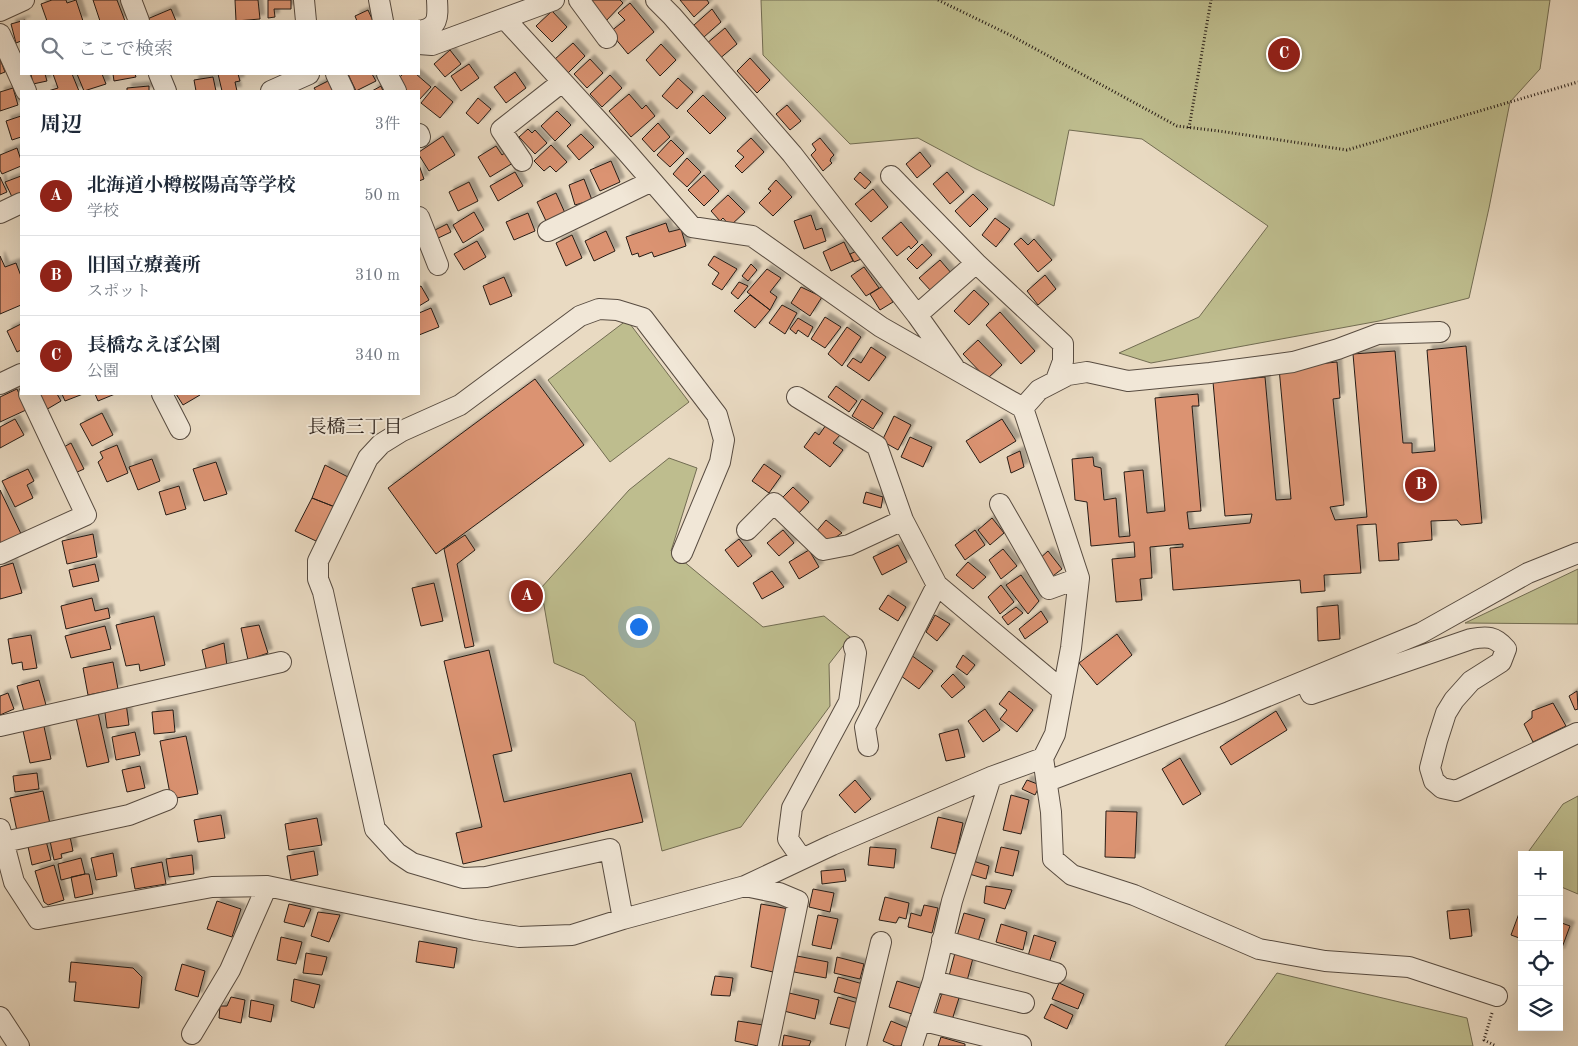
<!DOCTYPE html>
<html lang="ja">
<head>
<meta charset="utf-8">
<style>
	body { margin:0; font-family:"Old Standard TT","Noto Serif JP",serif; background:#f6f6f7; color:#1f2937 }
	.controls { position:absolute; right:15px; bottom:15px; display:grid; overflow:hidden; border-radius:0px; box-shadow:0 5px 20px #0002 }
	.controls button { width:45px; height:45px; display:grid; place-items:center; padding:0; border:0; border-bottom:1px solid #e0e1e3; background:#fff; color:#1f2937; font:25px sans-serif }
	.you { position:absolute; left:638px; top:626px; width:18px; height:18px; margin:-12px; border:4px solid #fff; border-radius:50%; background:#1a73e8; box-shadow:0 0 0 8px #1a73e833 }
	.badge { display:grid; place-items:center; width:32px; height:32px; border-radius:50%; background:#8f2418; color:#fff; font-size:16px; font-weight:700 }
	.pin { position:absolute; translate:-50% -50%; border:2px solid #fff; box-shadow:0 1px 5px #0006 }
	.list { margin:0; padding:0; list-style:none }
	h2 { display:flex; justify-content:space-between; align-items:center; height:65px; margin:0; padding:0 20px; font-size:21px }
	h2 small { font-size:16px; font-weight:400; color:#747a83 }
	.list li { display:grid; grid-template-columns:32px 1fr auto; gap:15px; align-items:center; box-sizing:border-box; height:80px; padding:0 20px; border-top:1px solid #e0e1e3 }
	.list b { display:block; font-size:19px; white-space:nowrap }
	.list p { margin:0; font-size:16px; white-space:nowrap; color:#747a83 }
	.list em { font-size:16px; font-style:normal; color:#747a83 }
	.icon { flex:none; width:28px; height:28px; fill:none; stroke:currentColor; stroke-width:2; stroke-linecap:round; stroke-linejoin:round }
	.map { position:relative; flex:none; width:1578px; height:1046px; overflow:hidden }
	.search { position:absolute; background:#fff; box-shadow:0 5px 20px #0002; left:20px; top:20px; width:400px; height:55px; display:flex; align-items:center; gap:12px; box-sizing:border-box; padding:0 18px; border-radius:0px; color:#747a83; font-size:19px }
	.panel { position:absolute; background:#fff; box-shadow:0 5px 20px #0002; left:20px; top:90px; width:400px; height:305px; border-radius:0px }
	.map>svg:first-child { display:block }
	.green { fill:#bebd8e; stroke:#726c52 }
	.building { fill:#db9372; stroke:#271c16; filter:url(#shadow) }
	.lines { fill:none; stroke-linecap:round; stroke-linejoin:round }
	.minor-casing { stroke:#584c41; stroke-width:22 }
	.path { stroke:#271c16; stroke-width:3; stroke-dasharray:1 2.5; stroke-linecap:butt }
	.minor { stroke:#f1e7d7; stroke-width:20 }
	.labels { text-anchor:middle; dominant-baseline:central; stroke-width:4; stroke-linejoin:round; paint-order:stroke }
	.neighbourhood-label { font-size:19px; fill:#271c16; stroke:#f1e7d7 }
</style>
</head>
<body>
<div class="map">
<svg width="1578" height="1046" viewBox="0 0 1578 1046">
	<defs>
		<filter id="shadow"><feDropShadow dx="4.5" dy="-4.5" stdDeviation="1" flood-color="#0004"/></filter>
	</defs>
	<rect width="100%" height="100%" fill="#e9dac2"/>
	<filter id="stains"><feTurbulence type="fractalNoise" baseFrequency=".004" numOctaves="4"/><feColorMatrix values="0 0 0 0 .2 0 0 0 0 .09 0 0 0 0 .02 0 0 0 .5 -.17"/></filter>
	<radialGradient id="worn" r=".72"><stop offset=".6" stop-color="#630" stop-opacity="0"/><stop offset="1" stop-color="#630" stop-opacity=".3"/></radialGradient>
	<path class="green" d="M761,0H1550L1540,69L1510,102L1489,208L1469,298L1379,321L1151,363L1119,353L1199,317L1268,226L1142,139L1069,130L1054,206L976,169L918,138L850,144L763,55Z
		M627,320L689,402L610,462L548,380Z
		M669,458L697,468L671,551L763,627L824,616L850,637L829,664L830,706L741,827L662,851L635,722L584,676L554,663L541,588L629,490Z
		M1578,569V624L1465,623Z
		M1578,796V894L1559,886V855H1526L1563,804Z
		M1277,973L1467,1018L1473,1046H1225Z"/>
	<path class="building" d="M52,0H66L67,3L76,0L83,21H47L41,4Z
		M93,0H117L125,21H100Z
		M235,0H258L260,19L236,21Z
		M268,0H291V9H274L275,17L268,18Z
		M587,0H620L623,3L605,22Z
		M680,0H707L709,3L694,17Z
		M630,3L654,32L628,54L610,32L625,20L618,13Z
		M171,9L176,21H145V20Z
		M712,9L721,22L704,37L694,25Z
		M368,10L373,21H357L355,16Z
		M552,11L567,27L552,42L536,26Z
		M25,20L26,21H21V41L16,43L11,24Z
		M725,28L737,44L718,60L706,44Z
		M573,43L585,56L568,73L555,59Z
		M661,44L676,60L660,76L646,60Z
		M450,50L461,64L445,77L434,64Z
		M750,58L770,80L757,93L737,71Z
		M0,59L5,72L0,74Z
		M590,59L603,73L587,88L574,74Z
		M469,64L479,78L461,91L451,76Z
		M515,72L526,88L506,103L494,87Z
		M31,74H45L47,81L33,84Z
		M53,74H72L79,91H48L58,88Z
		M77,74H102L106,84L84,91Z
		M113,74H135L136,77L114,81Z
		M218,74H238L240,81L235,82L237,91H222Z
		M348,74H372L376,81L356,91Z
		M403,74H416L431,87L419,100V91H408L396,81Z
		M610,75L622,88L602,107L590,94Z
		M213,77L216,91H196L194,80Z
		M678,78L693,92L677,109L662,96Z
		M332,79L337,91H316L314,88Z
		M149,86V91H127V88Z
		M381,86L383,91H372Z
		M435,86L453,102L440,118L421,103Z
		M13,88L18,105L0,111V92Z
		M629,94L642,109L646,105L655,116L631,137L609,111Z
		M703,95L726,118L710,134L687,111Z
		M478,98L491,109L478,124L466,113Z
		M787,105L801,121L790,130L776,114Z
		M557,111L571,125L555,141L541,126Z
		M21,116V137L12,140L6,121Z
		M658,123L670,137L654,152L642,139Z
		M528,129L532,133L535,130L547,143L535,154L519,137Z
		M581,134L594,147L579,160L567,146Z
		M443,136L455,155L429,171L419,155V152Z
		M751,138L764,152L742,173L735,166L744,157L737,151Z
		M820,138L834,155L831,158L830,161L832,163L823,171L811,155L816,150L812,144Z
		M671,140L684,153L670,167L657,155Z
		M551,145L567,162L556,172L550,166L544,171L534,161Z
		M496,146L502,155L506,152L513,163L490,177L478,157Z
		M17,148L21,160V166L2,174L0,170V155Z
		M920,152L931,166L917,178L906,164Z
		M687,158L701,172L687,187L673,174Z
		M611,161L620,182L600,191L590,170Z
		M419,165L424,179L419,181Z
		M515,172L523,186L498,201L490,186Z
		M860,172L871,182L865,189L854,179Z
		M947,172L964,192L950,204L933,184Z
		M704,175L719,191L704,206L688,190Z
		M21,176V193L12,197L5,182Z
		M0,177L7,192L0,195Z
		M584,179L592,200L575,205L569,185Z
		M776,180L792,197L773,216L759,203L771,191L768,189Z
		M469,182L478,201L458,211L449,192Z
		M873,189L888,207L871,222L855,204Z
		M556,193L565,213L546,221L537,202Z
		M973,194L988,209L970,227L955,211Z
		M728,195L745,212L730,226L723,218L720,221L711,211Z
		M474,212L484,230L463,243L453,225Z
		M528,213L535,231L514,240L506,222Z
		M811,215L816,230L822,228L826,241L804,249L794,221Z
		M995,218L1010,229L996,247L982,235Z
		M901,222L918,242L911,249L909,246L897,256L882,238Z
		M666,223L669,232L681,229L686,246L654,257L652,252L639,257L638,253L632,255L626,237Z
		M447,224L451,232L434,240L431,232Z
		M606,231L615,251L594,261L585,241Z
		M572,235L582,258L566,266L556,243Z
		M1021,238L1028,245L1034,239L1052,260L1038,272L1014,244Z
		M477,241L486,257L464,270L454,254Z
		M844,242L853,261L831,271L823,252Z
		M922,244L932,255L917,269L907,259Z
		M859,250L866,257L854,262L850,254Z
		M0,256L5,267L16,263L21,276V305L0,314Z
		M714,256L737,269L722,290L712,284L719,273L708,265Z
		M940,260L952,274L932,292L919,278Z
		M751,264L757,270L748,281L742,276Z
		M864,267L879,288L866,296L851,276Z
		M767,269L781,278L770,292L777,297L770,310L747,292Z
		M1045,275L1056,289L1038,305L1027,291Z
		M504,277L512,296L490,305L483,286Z
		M739,282L748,286L738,299L731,293Z
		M421,286L429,300L419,306V287Z
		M883,286L893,302L880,310L870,294Z
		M801,287L822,297L810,316L791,303Z
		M974,290L989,304L969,325L954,311Z
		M750,295L770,310L755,328L734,311Z
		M782,305L797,313L785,334L769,323Z
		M431,308L439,327L419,335V313Z
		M1000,312L1035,351L1021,364L986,325Z
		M825,317L841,327L825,348L811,339Z
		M798,318L813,327L808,337L798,330L796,334L790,329Z
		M21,324V350L17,352L7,331Z
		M847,327L861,337L842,366L828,354Z
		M978,340L1002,365L987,379L963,354Z
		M1466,346L1482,523L1461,525L1457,520L1431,521L1432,540L1398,543L1399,560L1379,561L1376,524L1357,525L1361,573L1324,575L1325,591L1301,593L1300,580L1173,590L1170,548L1183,547V544L1150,547L1152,578L1140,579L1142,600L1116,602L1112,559L1135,557L1134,542L1091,546L1087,502L1075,500L1072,459L1093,457L1094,466L1101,468L1104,500L1116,498L1119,537L1130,536L1124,472L1143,470L1147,513L1165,511L1155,398L1198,394L1199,406H1192L1201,511L1187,512L1189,529L1250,523L1252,514L1225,516L1213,382L1265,377L1276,500L1291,499L1279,368L1337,362L1340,398L1333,399L1344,505L1330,507L1335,520L1367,517L1353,354L1395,351L1403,443H1412V453L1435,451L1427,350Z
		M871,347L886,357L869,381L847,366L853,358L861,363Z
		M535,379L584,445L436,554L388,488Z
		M836,386L857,401L849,412L828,397Z
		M17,389L26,410L0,422V397Z
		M35,394H57L61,401L44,411Z
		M62,394H83L65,401Z
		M95,394H115L98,401Z
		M176,394H200V395L183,405Z
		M862,399L883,413L873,429L852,416Z
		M102,413L113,435L92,446L80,424Z
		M894,416L911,425L898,450L882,441Z
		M15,419L24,435L0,448V427Z
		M1002,419L1016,441L980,463L966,441Z
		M826,425L840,435L833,443L843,450L830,467L804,447L815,432L819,435Z
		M910,437L932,447L923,467L901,457Z
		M71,443L84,469L75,473L62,448Z
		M117,445L128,473L107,482L98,462L103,458L100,452Z
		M1020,451L1024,467L1011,473L1007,457Z
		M152,459L160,481L138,490L129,467Z
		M216,462L227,494L204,501L193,469Z
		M764,464L781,476L769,493L752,481Z
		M325,465L348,477L335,507L312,498Z
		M28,469L34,481L27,485L33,498L15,507L2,481Z
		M179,486L186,509L166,515L159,492Z
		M793,487L809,502L798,514L781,499Z
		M0,490L23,538L0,549Z
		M866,492L883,497L881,508L863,503Z
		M312,498L335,507L316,541L295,531Z
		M992,518L1004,533L990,545L978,530Z
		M826,520L842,533L827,543L815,533Z
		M783,530L794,543L779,556L767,543Z
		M975,530L985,545L965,560L955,545Z
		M93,534L97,557L67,564L62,541Z
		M465,535L475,550L457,564L474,646L465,648L444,549Z
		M739,539L752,556L738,567L725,550Z
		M898,545L907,562L882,575L873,557Z
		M1003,549L1017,566L1001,579L989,560Z
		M809,550L819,567L799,579L789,562Z
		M1048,551L1062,569L1049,579L1038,560Z
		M968,562L986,577L973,589L956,575Z
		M13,563L22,593L0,599V567Z
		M95,564L99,581L73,587L69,570Z
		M772,571L784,587L762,599L753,583Z
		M1021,575L1039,601L1028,614L1006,585Z
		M434,583L443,621L421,626L412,588Z
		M1001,585L1014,602L1000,614L988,597Z
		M888,595L906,607L898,621L879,609Z
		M92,598L95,611L108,608L110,618L66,629L61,606Z
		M1338,605L1340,639L1318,641L1317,607Z
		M1016,607L1023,613L1008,625L1002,617Z
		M1041,611L1048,622L1025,639L1019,629Z
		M935,615L950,624L937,641L926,632Z
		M154,616L165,665L140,671L139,664L126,666L116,625Z
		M259,625L268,653L248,660L241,628Z
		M105,626L111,649L71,658L65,636Z
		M1117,634L1132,655L1097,685L1079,663Z
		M31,635L37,668L23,670L22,662L12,664L8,639Z
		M224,643L227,666L207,672L202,650Z
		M489,650L512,751L493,755L504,802L631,773L643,822L463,864L456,833L482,827L444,661Z
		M911,655L933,671L919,689L897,673Z
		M963,655L975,665L967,675L956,667Z
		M113,662L118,689L88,695L83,668Z
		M953,674L965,687L952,698L941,686Z
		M39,680L46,705L24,711L17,686Z
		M1009,691L1033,710L1017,732L1000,719L1007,710L999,704Z
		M1577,691L1578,709L1575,710L1569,696Z
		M8,693L14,709L0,715V696Z
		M126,703L129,725L107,728L104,706Z
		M1553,703L1566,726L1533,742L1524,724L1532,718V711Z
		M97,708L109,762L87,767L75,713Z
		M985,709L1000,730L983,742L968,721Z
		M173,710L175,732L154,734L152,712Z
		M1276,711L1287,730L1231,765L1220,747Z
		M43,722L51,759L30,763L22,726Z
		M958,729L965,757L946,761L939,734Z
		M135,732L140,755L116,760L112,737Z
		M186,736L198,794L171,799L160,741Z
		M1180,758L1201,794L1183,805L1162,769Z
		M140,766L145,788L127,792L122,770Z
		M37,773L39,789L15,792L13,776Z
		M855,780L871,799L855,813L839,795Z
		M1027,780L1040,785L1035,795L1022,789Z
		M43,791L50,824L17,831L10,798Z
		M1011,795L1029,800L1021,834L1003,830Z
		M1106,811L1137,812L1135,858L1105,857Z
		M221,815L225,838L198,842L194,820Z
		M938,817L963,823L956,854L931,848Z
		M317,818L322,845L289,850L285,824Z
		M69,832L73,851L61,854L62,858L54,860L49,836Z
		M45,837L51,860L32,865L27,842Z
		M870,847L896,849L894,868L868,865Z
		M1001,847L1019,851L1013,876L995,872Z
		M314,851L318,875L291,880L287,856Z
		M113,853L117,876L96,880L91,858Z
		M192,855L194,874L169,877L166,859Z
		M81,858L85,874L61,880L58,864Z
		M970,860L989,866L986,879L966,873Z
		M162,862L166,884L135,889L131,868Z
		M54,865L64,900L48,905L44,902L35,871Z
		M844,869L846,881L822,884L821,871Z
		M85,874H89L93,894L75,898L71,877Z
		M986,886L1012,890L1005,909L984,903Z
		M813,889L834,893L830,912L809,907Z
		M885,897L909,903L906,919L899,917L896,923L879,920Z
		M217,901L241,909L232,937L207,929Z
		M289,904L311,909L304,927L284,922Z
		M761,904L789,909L773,972L751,967Z
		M924,905L938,908L932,933L908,927L911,913L921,916Z
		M1521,908H1522V939L1511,935Z
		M1469,909L1472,936L1450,939L1447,911Z
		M318,912L340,915L329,942L311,936Z
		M964,913L985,919L978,942L957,936Z
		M818,915L838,919L831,949L812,945Z
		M1559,922L1570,926L1560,953H1559Z
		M1001,924L1027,932L1023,950L996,942Z
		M1034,935L1056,942L1049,963L1028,956Z
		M281,937L302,942L296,964L277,960Z
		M419,941L457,948L454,968L416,962Z
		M306,953L327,957L322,975L303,973Z
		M955,953L973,958L967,981L949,976Z
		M797,956L828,962L826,978L794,972Z
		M837,957L864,964L860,979L834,973Z
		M71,962L133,968L142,977L139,1008L74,1001L76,982H69Z
		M182,964L205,971L198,997L175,990Z
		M715,976L733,978L730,996L711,995Z
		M838,977L863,984L859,999L834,992Z
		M294,979L320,985L314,1008L291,1001Z
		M897,981L920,988L912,1014L889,1007Z
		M1059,983L1084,994L1078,1009L1052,999Z
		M789,993L819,1000L815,1019L784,1011Z
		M942,993L959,998L952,1020L935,1015Z
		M231,997L245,1000L241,1023L219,1018L220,1006H227Z
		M838,997L858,1003L852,1029L830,1024Z
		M251,1000L274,1005L271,1022L249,1017Z
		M1051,1004L1073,1015L1067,1029L1044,1018Z
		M738,1021L763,1025L758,1046L735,1041Z
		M891,1021L908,1028L901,1046H895L883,1041Z
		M784,1035L811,1041L809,1046H782Z
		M941,1037L965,1044V1046H938Z"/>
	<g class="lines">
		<g class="minor-casing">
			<path id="minor" d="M131,0L139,21
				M304,0L306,21
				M379,0L383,21
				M579,0L607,38
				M656,0L672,16L792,154L917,315L954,367
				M0,11L24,0
				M505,19L625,150L692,227L752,236L881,327L1023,408L1079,578L1071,648L1055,734L1043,758L1051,812L1053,859L1072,875L1134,895L1259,949L1325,961L1409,967L1497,996
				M419,31C439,28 438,17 437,0
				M0,34L26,91
				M419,44L432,45L554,0
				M159,74L166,91
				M336,74L344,91
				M387,74L396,91
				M271,91L309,74
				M419,134L420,137
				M522,161L501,130L562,82
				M891,176L976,263L917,315
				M0,213L21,203
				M419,217L438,265
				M548,231L652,181
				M976,263L1063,344V361L1056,380
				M0,384L21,374
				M162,394L180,429
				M797,397L877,446L903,520L937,585L1063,691
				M1023,408L1039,390L1068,375L1087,372L1128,381L1210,373L1293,362L1338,349L1378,334L1440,332
				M1000,504L1049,589L1079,578
				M747,530L774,503L823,550L849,545L903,520
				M0,554L86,515L29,394
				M1305,681L1311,694L1471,639C1487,636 1495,636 1506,649L1501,662L1471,681L1454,700L1446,713L1437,741L1430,768L1434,781L1442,788L1456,791L1577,733
				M0,726L281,662
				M868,746L865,727L937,585
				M1048,781L1229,712L1421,633L1528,573L1578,553
				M0,829L14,882L38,919L212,887L267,886L475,930L519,937L572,935L623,919L745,886L832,845L991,777L1043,758
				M4,842L129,815L167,800
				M802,859L788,839L792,808L849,702L856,653L854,647
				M745,886L779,893L798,901L768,1046
				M623,919L610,849L486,877L463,878L412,863L397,853L375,829L323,592L318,579V561L368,458L381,444L402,431L460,405L580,316L599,309L617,310L643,318L717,415L724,440L720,462L682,553
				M942,940L1056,973
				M933,981L1024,1003
				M0,1017L19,1046
				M920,1020L1021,1045
				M192,1034L230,970L267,886
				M856,1046L881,942
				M912,1046L933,981L952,901L991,777"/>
		</g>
		<path class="path" d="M938,0L1010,35L1177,126L1219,131L1347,150L1578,82
			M1189,128L1211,0
			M1492,1013L1484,1040L1496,1046"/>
		<use href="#minor" class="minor"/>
	</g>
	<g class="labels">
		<g class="neighbourhood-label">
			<text x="355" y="428">長橋三丁目</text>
		</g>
	</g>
	<rect width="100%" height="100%" filter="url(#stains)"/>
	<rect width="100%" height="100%" fill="url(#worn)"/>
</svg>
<div class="controls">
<button>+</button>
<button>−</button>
<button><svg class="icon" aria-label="locate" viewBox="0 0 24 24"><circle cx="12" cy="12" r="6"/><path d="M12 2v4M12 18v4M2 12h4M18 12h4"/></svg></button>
<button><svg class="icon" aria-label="layers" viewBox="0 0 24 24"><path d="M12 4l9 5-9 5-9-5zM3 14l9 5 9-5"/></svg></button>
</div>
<div class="you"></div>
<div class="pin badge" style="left:527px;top:596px">A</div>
<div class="pin badge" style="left:1421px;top:485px">B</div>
<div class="pin badge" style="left:1284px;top:54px">C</div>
<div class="search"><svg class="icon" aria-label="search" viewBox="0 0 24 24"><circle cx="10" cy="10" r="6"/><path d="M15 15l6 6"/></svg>ここで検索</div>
<section class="panel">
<h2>周辺<small>3件</small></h2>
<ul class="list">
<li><span class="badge">A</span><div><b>北海道小樽桜陽高等学校</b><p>学校</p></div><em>50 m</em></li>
<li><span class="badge">B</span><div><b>旧国立療養所</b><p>スポット</p></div><em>310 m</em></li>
<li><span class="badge">C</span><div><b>長橋なえぼ公園</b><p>公園</p></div><em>340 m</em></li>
</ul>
</section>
</div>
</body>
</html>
